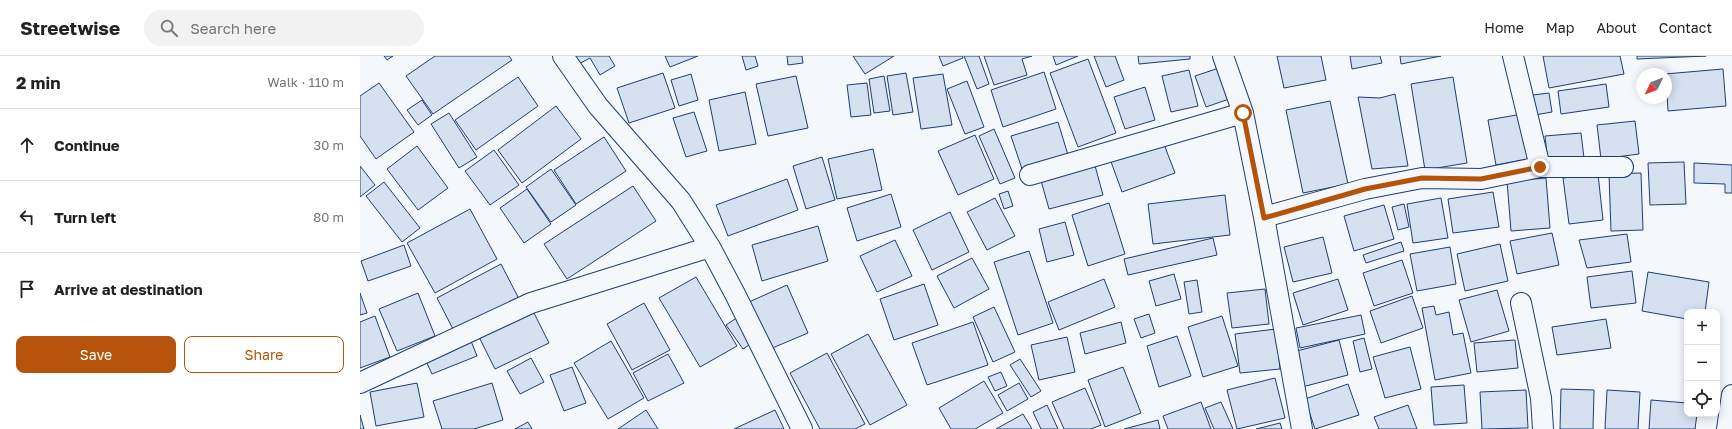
<!DOCTYPE html>
<html lang="en">
<head>
<meta charset="utf-8">
<style>
	body { margin:0; font-family:"Golos Text",sans-serif; background:#f2f2f2; color:#222 }
	.controls { position:absolute; right:12px; bottom:12px; display:grid; overflow:hidden; border-radius:8px; box-shadow:0 2px 10px #0003 }
	.controls button { width:36px; height:36px; display:grid; place-items:center; padding:0; border:0; border-bottom:1px solid #e0e0e0; background:#fff; color:#222; font:20px sans-serif }
	.compass { position:absolute; left:1276px; top:12px; width:36px; height:36px; border-radius:50%; background:#fff; box-shadow:0 2px 10px #0003; rotate:227deg }
	.stop { position:absolute; width:12px; height:12px; margin:-9px; border:3px solid #b45309; border-radius:50%; background:#fff }
	.stop.end { background:#b45309; border-color:#fff; box-shadow:0 1px 4px #0008 }
	.list { margin:0; padding:0; list-style:none }
	h2 { display:flex; justify-content:space-between; align-items:center; height:52px; margin:0; padding:0 16px; font-size:17px }
	h2 small { font-size:13px; font-weight:400; color:#767676 }
	.list li { display:grid; grid-template-columns:26px 1fr auto; gap:12px; align-items:center; box-sizing:border-box; height:72px; padding:0 16px; border-top:1px solid #e0e0e0 }
	.list b { display:block; font-size:15px; white-space:nowrap }
	.list em { font-size:13px; font-style:normal; color:#767676 }
	.actions { display:flex; gap:8px; padding:12px 16px }
	.actions a { flex:1; padding:9px 0; border:1px solid #b45309; border-radius:8px; text-align:center; font-size:14px; color:#b45309 }
	.actions .main { background:#b45309; color:#fff }
	.icon { flex:none; width:22px; height:22px; fill:none; stroke:currentColor; stroke-width:2; stroke-linecap:round; stroke-linejoin:round }
	.map { position:relative; flex:none; width:1372px; height:373px; overflow:hidden }
	header { display:flex; align-items:center; gap:24px; box-sizing:border-box; height:56px; padding:0 20px; background:#fff; border-bottom:1px solid #e0e0e0 }
	header strong { font-size:19px }
	nav { display:flex; gap:22px; margin-inline-start:auto; font-size:14px }
	.search { width:280px; height:36px; background:#f2f2f2; display:flex; align-items:center; gap:10px; box-sizing:border-box; padding:0 14px; border-radius:22px; color:#767676; font-size:15px }
	main { display:flex }
	aside { flex:1; background:#fff }
	.map>svg:first-child { display:block }
	.building { fill:#d5e0f0; stroke:#1d3f73 }
	.lines { fill:none; stroke-linecap:round; stroke-linejoin:round }
	.street-casing { stroke:#1d3f73; stroke-width:22 }
	.street { stroke:#f4f7fb; stroke-width:20 }
	.route { stroke:#b45309; stroke-width:5 }
</style>
</head>
<body>
<header>
<strong>Streetwise</strong>
<div class="search"><svg class="icon" aria-label="search" viewBox="0 0 24 24"><circle cx="10" cy="10" r="6"/><path d="M15 15l6 6"/></svg>Search here</div>
<nav><a>Home</a><a>Map</a><a>About</a><a>Contact</a></nav>
</header>
<main>
<aside>
<h2>2 min<small>Walk · 110 m</small></h2>
<ul class="list">
<li><svg class="icon" aria-label="ahead" viewBox="0 0 24 24"><path d="M12 20V5M6 11l6-6 6 6"/></svg><div><b>Continue</b></div><em>30 m</em></li>
<li><svg class="icon" aria-label="left" viewBox="0 0 24 24"><path d="M17 20v-9H6M10 6l-5 5 5 5"/></svg><div><b>Turn left</b></div><em>80 m</em></li>
<li><svg class="icon" aria-label="arrive" viewBox="0 0 24 24"><path d="M6 21V4h12l-3 4 3 4H6"/></svg><div><b>Arrive at destination</b></div></li>
</ul>
<div class="actions"><a class="main">Save</a><a>Share</a></div>
</aside>
<div class="map">
<svg width="1372" height="373" viewBox="0 0 1372 373">
	<rect width="100%" height="100%" fill="#f4f7fb"/>
	<path class="building" d="M24,0H33L27,4Z
		M75,0H149L152,4L73,58L46,20Z
		M209,0H249L255,10L240,19L230,2L215,10Z
		M305,0H338L310,11Z
		M382,0H395L398,10L386,14Z
		M427,0H442L443,7L428,9Z
		M493,0H534L505,18Z
		M579,0H602L603,2L583,10Z
		M604,0H619L629,28L617,33Z
		M624,0H672L662,3L667,19L634,29Z
		M693,0H718L696,9Z
		M734,0H755L764,24L746,31Z
		M778,0H830V3L779,8Z
		M917,0H961L966,24L924,32Z
		M990,0H1020L1022,7L992,13Z
		M1040,0H1081L1041,8Z
		M1183,0H1260L1264,18L1189,32Z
		M1277,0H1346L1277,3Z
		M728,3L756,77L718,91L690,17Z
		M859,12L869,43L846,51L835,20Z
		M1363,13L1366,50L1308,55L1306,18H1305Z
		M829,14L838,50L811,56L802,20Z
		M684,16L696,53L643,71L631,34Z
		M303,17L315,52L269,67L257,32Z
		M546,17L553,56L533,59L527,20Z
		M331,18L338,44L319,50L311,24Z
		M583,18L592,69L561,73L553,22Z
		M436,20L448,72L408,80L396,28Z
		M524,20L530,55L514,57L509,23Z
		M158,21L178,50L116,94L95,64Z
		M1093,21L1107,107L1065,114L1051,28Z
		M607,25L624,71L605,78L587,33Z
		M19,27L54,76L16,103L0,80V40Z
		M507,27L511,59L491,61L487,29Z
		M1246,28L1249,51L1201,58L1198,35Z
		M785,31L795,64L765,73L754,41Z
		M385,36L396,88L359,95L349,44Z
		M1189,37L1192,56L1175,59L1173,39Z
		M1035,38L1048,110L1012,113L998,41L1020,42Z
		M62,44L72,59L58,69L47,54Z
		M970,45L988,128L943,137L926,54Z
		M196,50L221,83L162,127L138,94Z
		M334,56L347,95L326,101L313,62Z
		M89,57L117,101L99,112L71,68Z
		M1162,58L1170,103L1136,109L1128,64Z
		M1275,65L1279,98L1241,103L1237,69Z
		M698,66L708,99L662,113L651,80Z
		M634,73L655,122L640,128L619,80Z
		M1221,77L1224,102L1188,106L1185,80Z
		M615,79L634,123L598,139L578,95Z
		M244,81L266,115L216,148L194,114Z
		M802,83L815,117L762,136L750,103Z
		M57,90L88,132L58,154L27,113Z
		M513,93L522,134L477,143L468,103Z
		M134,94L159,129L130,149L105,115Z
		M462,101L475,144L446,153L433,110Z
		M734,106L743,139L689,153L680,121Z
		M1324,106L1326,148L1290,149L1288,107Z
		M1334,107L1372,109V137H1365V128L1334,127Z
		M0,110L15,129L0,141Z
		M191,113L216,149L191,166L166,131Z
		M1281,117L1283,174L1251,175L1249,118Z
		M1238,118L1243,164L1209,168L1203,122Z
		M1186,122L1190,172L1151,175L1147,125Z
		M427,123L438,154L368,180L356,149Z
		M24,126L60,172L42,186L6,140Z
		M273,130L296,165L207,223L184,188Z
		M167,133L191,168L164,187L140,152Z
		M648,135L653,150L644,153L639,138Z
		M1133,136L1139,171L1093,177L1088,143Z
		M531,138L541,171L497,185L487,152Z
		M865,139L870,179L793,188L788,148Z
		M635,142L655,180L627,194L607,156Z
		M1081,142L1088,182L1053,187L1047,148Z
		M749,147L765,198L728,210L712,159Z
		M1044,148L1049,171L1038,174L1032,151Z
		M1024,149L1034,183L994,195L984,160Z
		M110,153L137,203L75,237L47,187Z
		M590,156L609,196L572,214L553,174Z
		M705,166L714,199L687,206L679,173Z
		M458,170L468,205L402,225L392,189Z
		M1192,177L1199,209L1157,218L1150,185Z
		M1267,178L1271,206L1227,212L1219,184Z
		M963,181L972,217L933,226L924,191Z
		M853,182L857,199L768,219L764,203Z
		M535,184L552,220L517,236L500,200Z
		M1041,186L1044,195L1006,207L1003,199Z
		M1140,188L1148,225L1105,235L1097,198Z
		M44,189L51,210L8,225L1,205Z
		M1090,191L1096,228L1057,235L1050,198Z
		M669,195L693,267L658,279L634,206Z
		M612,202L629,233L594,252L577,220Z
		M1042,204L1053,237L1014,250L1003,217Z
		M141,208L159,243L95,277L77,242Z
		M1272,215L1276,247L1231,252L1227,221Z
		M1288,216L1349,226L1345,256H1327V263L1282,255Z
		M814,218L821,243L796,250L789,225Z
		M336,221L377,290L340,311L299,242Z
		M744,223L755,251L699,274L688,246Z
		M978,223L988,254L943,269L933,237Z
		M837,224L842,256L829,258L824,226Z
		M564,228L578,269L534,284L520,243Z
		M427,229L448,277L410,293L389,246Z
		M905,233L909,268L872,272L867,237Z
		M1137,234L1149,275L1111,286L1099,244Z
		M0,237L7,257L0,259Z
		M58,237L75,280L37,295L19,253Z
		M1052,240L1063,272L1021,287L1010,255Z
		M284,247L310,294L272,314L247,268Z
		M1074,250L1076,259L1089,256L1093,279L1103,277L1111,317L1075,324L1062,252Z
		M634,251L655,296L633,306L613,261Z
		M173,255L189,287L135,313L119,281Z
		M789,258L795,277L781,282L774,263Z
		M1001,259L1005,278L940,292L936,272Z
		M15,260L30,301L0,312V266Z
		M862,260L878,310L843,321L828,271Z
		M378,261L395,285L383,293L366,269Z
		M1246,263L1251,292L1197,299L1192,271Z
		M613,266L628,309L567,329L552,287Z
		M761,266L766,287L725,298L720,277Z
		M916,273L920,313L880,317L875,278Z
		M508,278L547,349L510,369L471,298Z
		M817,280L831,320L799,331L787,290Z
		M707,281L715,316L679,324L671,289Z
		M1004,282L1012,313L1000,316L993,285Z
		M979,284L988,319L942,331L933,296Z
		M1155,284L1158,312L1117,316L1114,287Z
		M111,285L117,300L72,318L65,303Z
		M251,285L284,342L248,363L214,307Z
		M1050,291L1061,333L1025,342L1013,301Z
		M467,297L505,368L495,373H460L430,317Z
		M308,298L324,327L288,345L273,317Z
		M171,302L184,326L160,338L147,315Z
		M660,303L681,335L671,341L650,309Z
		M212,311L226,347L204,355L190,319Z
		M763,311L781,357L745,371L728,324Z
		M641,316L647,330L635,335L628,321Z
		M915,322L925,362L877,373L867,334Z
		M624,325L643,357L615,373H591L579,352Z
		M57,327L64,361L16,370L10,336Z
		M132,327L143,364L114,373H82L73,345Z
		M659,327L668,343L647,355L638,339Z
		M988,328L999,359L955,373L945,343Z
		M1104,329L1107,367L1074,369L1071,331Z
		M725,332L741,369L731,373H704L692,346Z
		M1201,333L1234,334L1233,373H1200Z
		M1166,334L1168,372L1122,373L1120,336Z
		M1247,334L1280,336L1278,373H1245Z
		M1291,344L1327,347V358H1337L1335,373H1289Z
		M841,346L851,373H808L803,360Z
		M861,346L873,373H854L845,352Z
		M687,349L698,373H681L673,356Z
		M1048,349L1057,373H1019L1014,361Z
		M286,354L298,373H258Z
		M415,354L424,373H374Z
		M663,358L672,373H636Z
		M0,359L4,373H0Z
		M798,364L800,373H764Z
		M168,366L172,373H155Z
		M920,367L922,373H896Z"/>
	<g class="lines">
		<g class="street-casing">
			<path id="street" d="M203,0L238,50L321,145L350,191L375,238L442,373
				M863,0L883,57L904,161L942,373
				M1153,0L1180,111
				M670,119L883,57
				M904,161L1005,133L1062,122L1121,123L1180,111H1263
				M1161,247L1181,342L1183,373
				M0,327L171,247L350,191
				M1367,373L1372,339"/>
		</g>
		<use href="#street" class="street"/>
	</g>
	<g class="lines">
		<path class="route" d="M883,57L904,162L1005,133L1062,122L1121,123L1180,111"/>
	</g>
</svg>
<div class="controls">
<button>+</button>
<button>−</button>
<button><svg class="icon" aria-label="locate" viewBox="0 0 24 24"><circle cx="12" cy="12" r="6"/><path d="M12 2v4M12 18v4M2 12h4M18 12h4"/></svg></button>
</div>
<svg class="compass" viewBox="-18 -18 36 36"><path d="M0-13l5 13h-10z" fill="#e53935"/><path d="M0 13l5-13h-10z" fill="#767676"/></svg>
<div class="stop" style="left:883px;top:57px"></div>
<div class="stop end" style="left:1180px;top:111px"></div>
</div>
</main>
</body>
</html>
